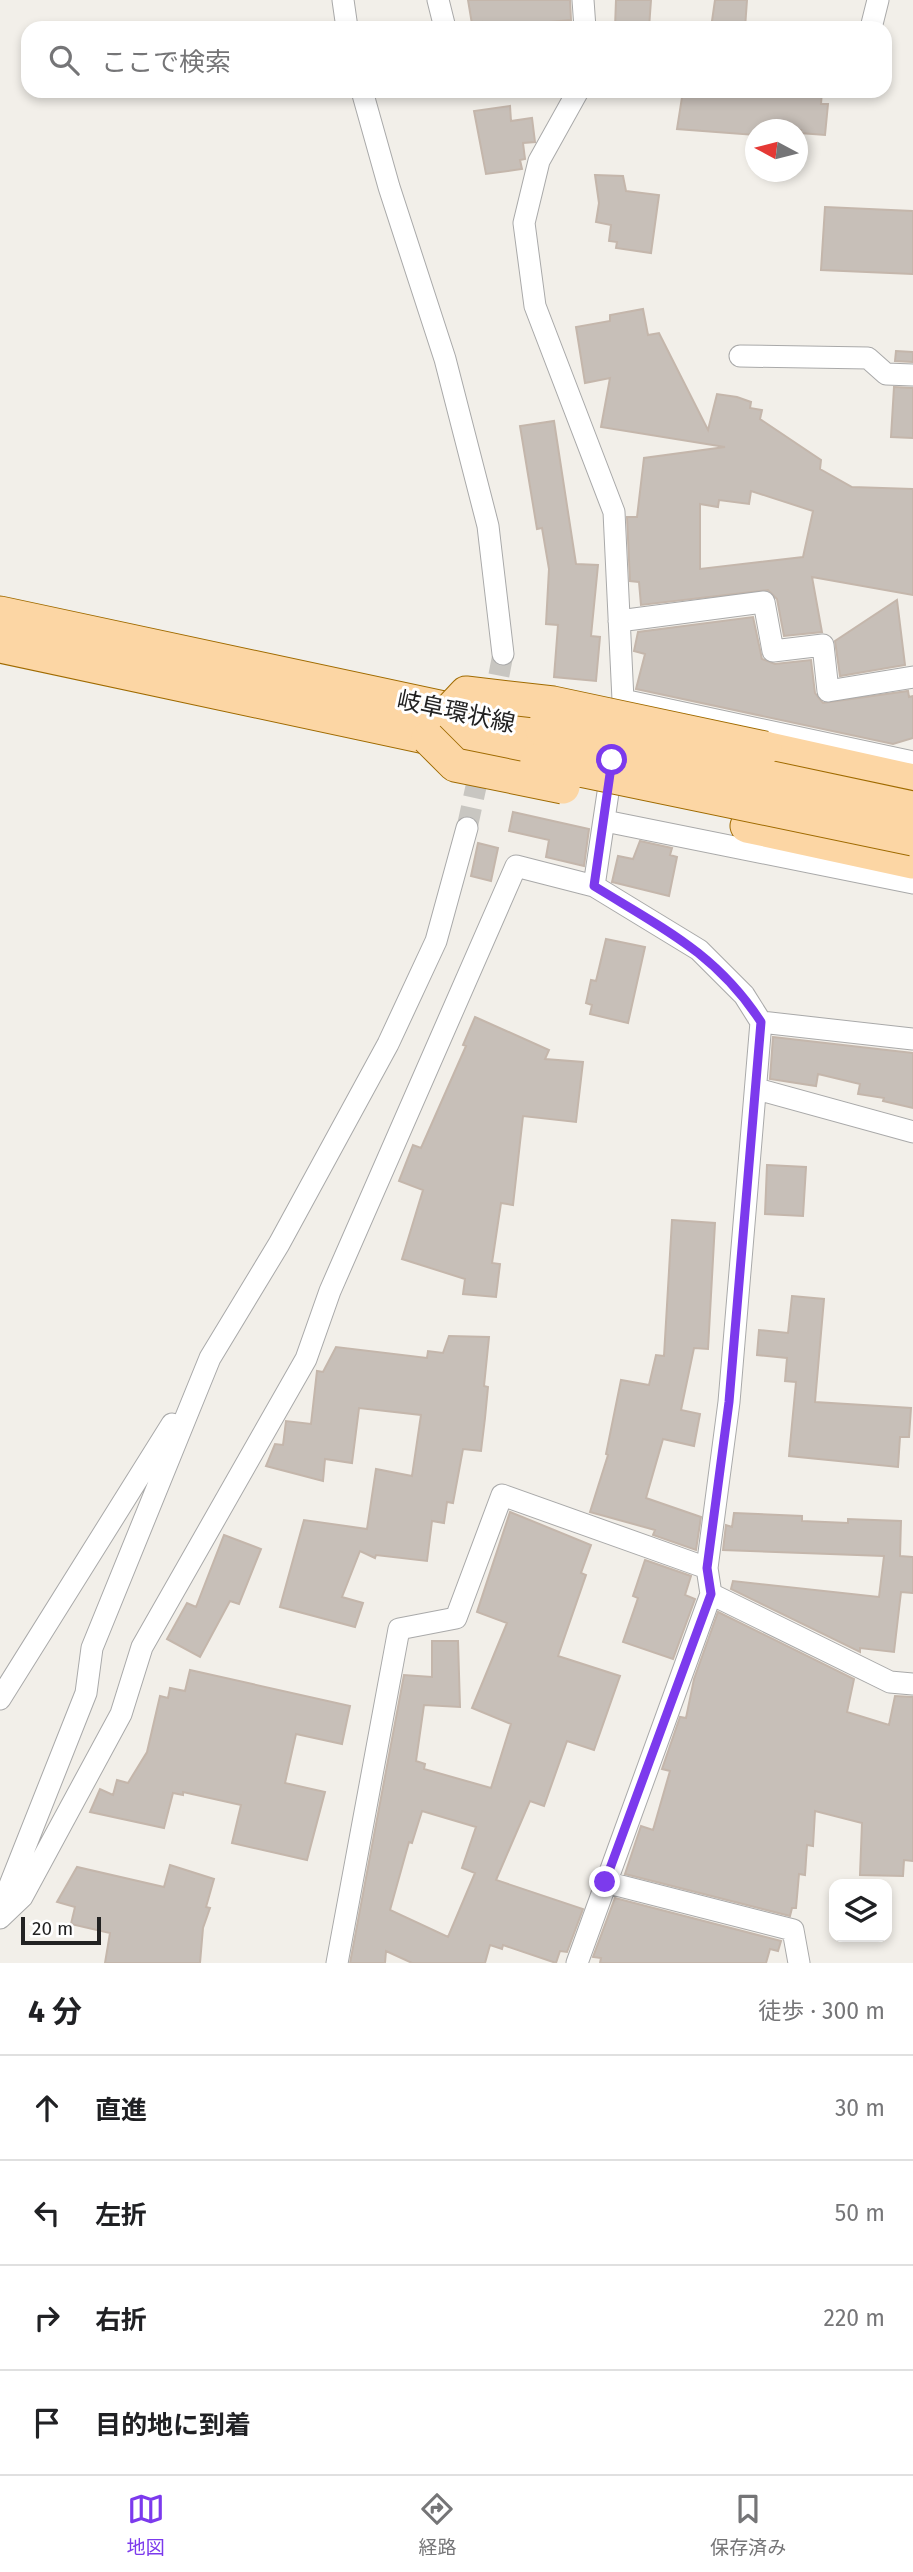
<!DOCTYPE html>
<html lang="ja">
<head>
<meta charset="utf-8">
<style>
	body { margin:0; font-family:"Fira Sans","Noto Sans JP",sans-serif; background:#f6f6f6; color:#202124 }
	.controls { position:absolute; right:21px; bottom:21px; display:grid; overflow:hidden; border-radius:14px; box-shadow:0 4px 10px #0003 }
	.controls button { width:63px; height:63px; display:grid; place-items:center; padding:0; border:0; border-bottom:2px solid #e0e0e0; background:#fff; color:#202124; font:35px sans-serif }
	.compass { position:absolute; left:745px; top:119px; width:63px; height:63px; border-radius:50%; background:#fff; box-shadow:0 4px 10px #0003; rotate:277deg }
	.scale { position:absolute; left:21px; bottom:18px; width:80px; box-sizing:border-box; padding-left:7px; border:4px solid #222; border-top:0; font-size:19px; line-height:24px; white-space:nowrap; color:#222; -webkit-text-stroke:5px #fff; paint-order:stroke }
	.stop { position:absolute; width:21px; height:21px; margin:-16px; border:5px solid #7c3aed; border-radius:50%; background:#fff }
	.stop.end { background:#7c3aed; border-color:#fff; box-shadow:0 2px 7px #0008 }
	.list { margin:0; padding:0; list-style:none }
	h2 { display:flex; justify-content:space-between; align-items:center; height:91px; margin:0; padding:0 28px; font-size:30px }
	h2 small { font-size:23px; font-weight:400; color:#757577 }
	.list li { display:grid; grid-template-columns:46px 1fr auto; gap:21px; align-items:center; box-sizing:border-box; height:105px; padding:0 28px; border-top:2px solid #e0e0e0 }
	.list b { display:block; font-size:26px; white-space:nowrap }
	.list em { font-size:23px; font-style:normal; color:#757577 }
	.icon { flex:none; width:38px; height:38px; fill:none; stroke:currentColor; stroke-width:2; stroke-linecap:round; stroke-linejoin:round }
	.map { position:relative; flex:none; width:913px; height:1963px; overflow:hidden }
	.search { position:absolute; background:#fff; box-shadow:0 4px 10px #0003; left:21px; right:21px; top:21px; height:77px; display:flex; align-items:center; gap:18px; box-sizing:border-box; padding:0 24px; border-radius:21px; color:#757577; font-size:26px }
	.sheet { height:511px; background:#fff }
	nav { display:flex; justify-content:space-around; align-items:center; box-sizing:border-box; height:98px; border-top:2px solid #e0e0e0; background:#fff; font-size:19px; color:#757577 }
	nav a { display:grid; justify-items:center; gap:4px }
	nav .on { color:#7c3aed }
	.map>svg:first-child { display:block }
	.building { fill:#c7bfb8; stroke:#c4b6ab; stroke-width:2; fill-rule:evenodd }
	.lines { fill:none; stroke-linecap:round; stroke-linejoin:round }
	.minor-tunnel { stroke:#c8c6c1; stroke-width:21; stroke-dasharray:21 10; stroke-linecap:butt }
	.minor-casing { stroke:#a9a9a9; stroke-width:23 }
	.primary-casing { stroke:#a06b00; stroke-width:35 }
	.minor { stroke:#fff; stroke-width:21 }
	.primary { stroke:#fcd6a4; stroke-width:33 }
	.primary-bridge-casing { stroke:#a06b00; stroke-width:35; stroke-linecap:butt }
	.primary-bridge { stroke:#fcd6a4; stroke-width:33 }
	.route { stroke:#7c3aed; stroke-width:9 }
	.labels { text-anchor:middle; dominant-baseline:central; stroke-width:6; stroke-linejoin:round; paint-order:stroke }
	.street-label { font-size:24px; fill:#222; stroke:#fff }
</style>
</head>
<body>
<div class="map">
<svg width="913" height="1963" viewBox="0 0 913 1963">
	<rect width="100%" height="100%" fill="#f2efe9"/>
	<path class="building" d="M468,0H570L571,20L482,28V22L472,24Z
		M616,0H651L649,28H615Z
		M715,0H747L745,28H711Z
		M683,91H822L821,104H828L825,135L800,133L801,130H755V135L677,129Z
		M510,106L511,121L532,118L535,142L523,143L525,159L520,160L522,169L486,174L474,111Z
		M595,175L623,176L626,191L659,195L651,253L616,248L617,242L609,241L611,225L596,222L599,203Z
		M825,207L913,211V274L821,270Z
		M643,309L648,335L659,333L708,430L717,394L737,397L751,402L750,408L762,410L760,419L821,460L820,469L852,487L913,489V595L812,577L822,632L784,636L777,599L768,590L641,605L639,582L630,581L627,517H637L644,458L725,447L601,427L610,378L585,383L576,327L610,321V315ZM751,491L813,511L803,557L700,569V504L718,507L719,500L749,504Z
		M896,351L913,352V362L895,361Z
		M894,387L913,388V438L891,437Z
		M554,421L576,564L598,565L591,636L600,637L596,681L554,677L558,625L546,624L549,569L542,528L537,529L520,426Z
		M897,600L905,665L840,676L835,641Z
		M753,617L762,659L775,664L811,660L815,693L823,703L908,691L909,697L913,696V738L893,744L636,689L645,654L634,651L638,632Z
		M513,812L589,829L584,866L546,857L549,840L509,831Z
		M640,841L672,848L670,855L677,857L669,896L612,882L618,856L633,859Z
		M478,843L498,848L491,881L471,876Z
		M606,939L645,947L628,1023L590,1014L592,1005L586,1003L591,980L596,981Z
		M475,1017L549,1050L545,1059L583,1062L576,1122L523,1116L513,1205L501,1203L492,1263L500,1264L496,1297L463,1294L465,1279L402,1259L423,1190L399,1181L413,1145L421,1148L466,1046L463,1045Z
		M773,1037L913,1053V1108L883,1101L884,1098L858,1094L860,1084L818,1074L816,1086L770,1079Z
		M767,1165L806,1167L803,1216L765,1214Z
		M672,1220L715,1223L708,1349L694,1348L681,1410L700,1414L694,1446L663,1439L646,1498L701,1517L696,1550L653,1535L655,1530L590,1512L608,1455L606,1454L621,1380L649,1385L656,1355L664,1356Z
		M792,1296L824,1299L815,1402L911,1408L909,1437H900L898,1467L789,1456L796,1382L785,1381L787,1358L757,1355L759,1330L788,1333Z
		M449,1336L489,1337L484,1386L488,1387L485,1418L481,1451L463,1449L453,1503L447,1502L444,1523L432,1521L427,1561L376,1555L375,1558L360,1551L342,1597L363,1603L355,1627L280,1607L304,1520L367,1529L376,1469L412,1476L421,1415L359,1408L352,1463L325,1459L323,1481L266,1466L275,1444L283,1445L286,1421L311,1424L317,1371L323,1372L336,1347L427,1358L428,1351L443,1353Z
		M510,1512L591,1545L581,1573L586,1575L558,1656L620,1676L594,1750L567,1741L544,1806L530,1801L496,1880L583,1909L567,1952L560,1951L556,1963L503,1945L502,1949L490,1945L485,1963H412L386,1951L385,1963H350L404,1675L432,1677V1641H458L460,1707L424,1705L416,1761L425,1764L424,1769L491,1788L511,1724L472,1708L507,1623L477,1612ZM422,1811L476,1827L462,1868L475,1873L448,1937L390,1910L409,1842L412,1843Z
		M734,1513L802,1516V1521L848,1523V1519L901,1521L900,1556L913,1557V1593L901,1592L894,1652L860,1648V1652L731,1589L733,1581L879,1597L884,1556L723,1550L726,1525L732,1527Z
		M224,1535L261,1549L239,1604L230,1601L200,1657L167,1639L187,1603L196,1607Z
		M645,1560L691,1576L685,1595L695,1599L673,1659L623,1642L638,1598L633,1596Z
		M718,1612L854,1679L847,1712L889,1725L895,1696L913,1697V1861L904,1860L903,1876L860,1875L862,1823L815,1811L813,1846L807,1845L805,1875L799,1874L796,1908H792L790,1916L625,1874L641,1826L653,1830L670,1771L662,1769L680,1717L686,1718L694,1679Z
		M190,1670L350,1706L342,1744L296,1734L285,1783L325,1792L307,1860L232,1843L241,1805L183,1792V1795L173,1793L164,1828L90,1812L100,1789L113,1795L117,1780L128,1783L147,1752L160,1696L168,1698L170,1688L185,1691Z
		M170,1865L214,1879L206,1907L210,1908L203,1928L200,1963H105L110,1933L71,1924L75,1907L57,1902L77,1867L164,1887Z
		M615,1898L781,1941L778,1951L770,1949L766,1963H600L601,1958L593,1957Z"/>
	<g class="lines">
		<path class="minor-tunnel" d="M493,706L503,654
			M467,828L482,759"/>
		<g class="minor-casing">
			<path id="minor" d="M343,0L347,28
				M438,0L445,28
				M583,0L585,28
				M871,28L878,0
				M362,91L389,187L445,359L488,526L503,654
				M578,91L539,161L524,223L535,306L614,512L623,700L618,728
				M740,356L868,358L886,374L913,375
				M619,621L764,602L773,651L823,645L828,691L913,677
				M623,700L913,762
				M605,821L913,883
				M594,886L612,766
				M761,1022L913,1039
				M757,1089L913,1132
				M711,1594L890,1682L913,1684
				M0,1699L172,1424
				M605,1882L793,1930L799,1963
				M0,1910L86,1693L92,1648L210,1358L279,1244L388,1044L436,941L467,828
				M0,1918L22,1897L121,1714L142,1647L306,1359L330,1291L516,866L594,886L699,950L744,995L761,1022L729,1402L707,1568L711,1594L577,1963
				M337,1963L399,1629L456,1618L502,1495L707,1568"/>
		</g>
		<g class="primary-casing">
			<path id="primary" d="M0,613L542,729
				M0,646L537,761
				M765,748L913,781
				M747,826L913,862"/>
		</g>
		<use href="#minor" class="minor"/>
		<use href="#primary" class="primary"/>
		<g class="primary-bridge-casing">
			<path id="primary-bridge" d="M450,710L466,693L553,703L765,748
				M542,729L913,808
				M428,738L455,765L563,787
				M537,761L913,839"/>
		</g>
		<use href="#primary-bridge" class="primary-bridge"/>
	</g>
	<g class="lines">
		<path class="route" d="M605,1882L711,1594L707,1568L729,1402L761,1022C716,953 662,928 594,886L612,760"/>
	</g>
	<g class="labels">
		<g class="street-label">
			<text transform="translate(456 712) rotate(12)">岐阜環状線</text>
		</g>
	</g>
</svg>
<div class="controls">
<button><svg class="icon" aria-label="layers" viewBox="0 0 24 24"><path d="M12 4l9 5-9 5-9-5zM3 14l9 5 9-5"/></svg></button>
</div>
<svg class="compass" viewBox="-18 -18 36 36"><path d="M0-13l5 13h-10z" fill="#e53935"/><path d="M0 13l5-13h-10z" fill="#757577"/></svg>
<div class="scale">20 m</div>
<div class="stop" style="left:612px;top:760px"></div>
<div class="stop end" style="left:605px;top:1882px"></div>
<div class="search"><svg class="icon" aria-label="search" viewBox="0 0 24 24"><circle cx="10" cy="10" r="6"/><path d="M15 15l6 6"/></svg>ここで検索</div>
</div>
<section class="sheet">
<h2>4 分<small>徒歩 · 300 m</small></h2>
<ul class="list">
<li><svg class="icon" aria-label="ahead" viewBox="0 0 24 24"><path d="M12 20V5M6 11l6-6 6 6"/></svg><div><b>直進</b></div><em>30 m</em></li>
<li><svg class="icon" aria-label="left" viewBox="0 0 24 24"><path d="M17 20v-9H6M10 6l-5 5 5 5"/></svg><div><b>左折</b></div><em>50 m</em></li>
<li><svg class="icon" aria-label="right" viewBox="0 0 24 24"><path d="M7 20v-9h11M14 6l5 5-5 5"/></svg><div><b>右折</b></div><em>220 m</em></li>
<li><svg class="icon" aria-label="arrive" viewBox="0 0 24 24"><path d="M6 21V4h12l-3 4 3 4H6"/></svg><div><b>目的地に到着</b></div></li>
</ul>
</section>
<nav>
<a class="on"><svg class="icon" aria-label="map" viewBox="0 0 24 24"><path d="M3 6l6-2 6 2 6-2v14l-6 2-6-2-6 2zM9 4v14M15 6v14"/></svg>地図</a>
<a><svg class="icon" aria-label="directions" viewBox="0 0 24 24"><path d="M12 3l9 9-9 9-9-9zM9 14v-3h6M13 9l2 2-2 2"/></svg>経路</a>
<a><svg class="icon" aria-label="saved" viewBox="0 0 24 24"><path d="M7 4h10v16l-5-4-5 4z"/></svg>保存済み</a>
</nav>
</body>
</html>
